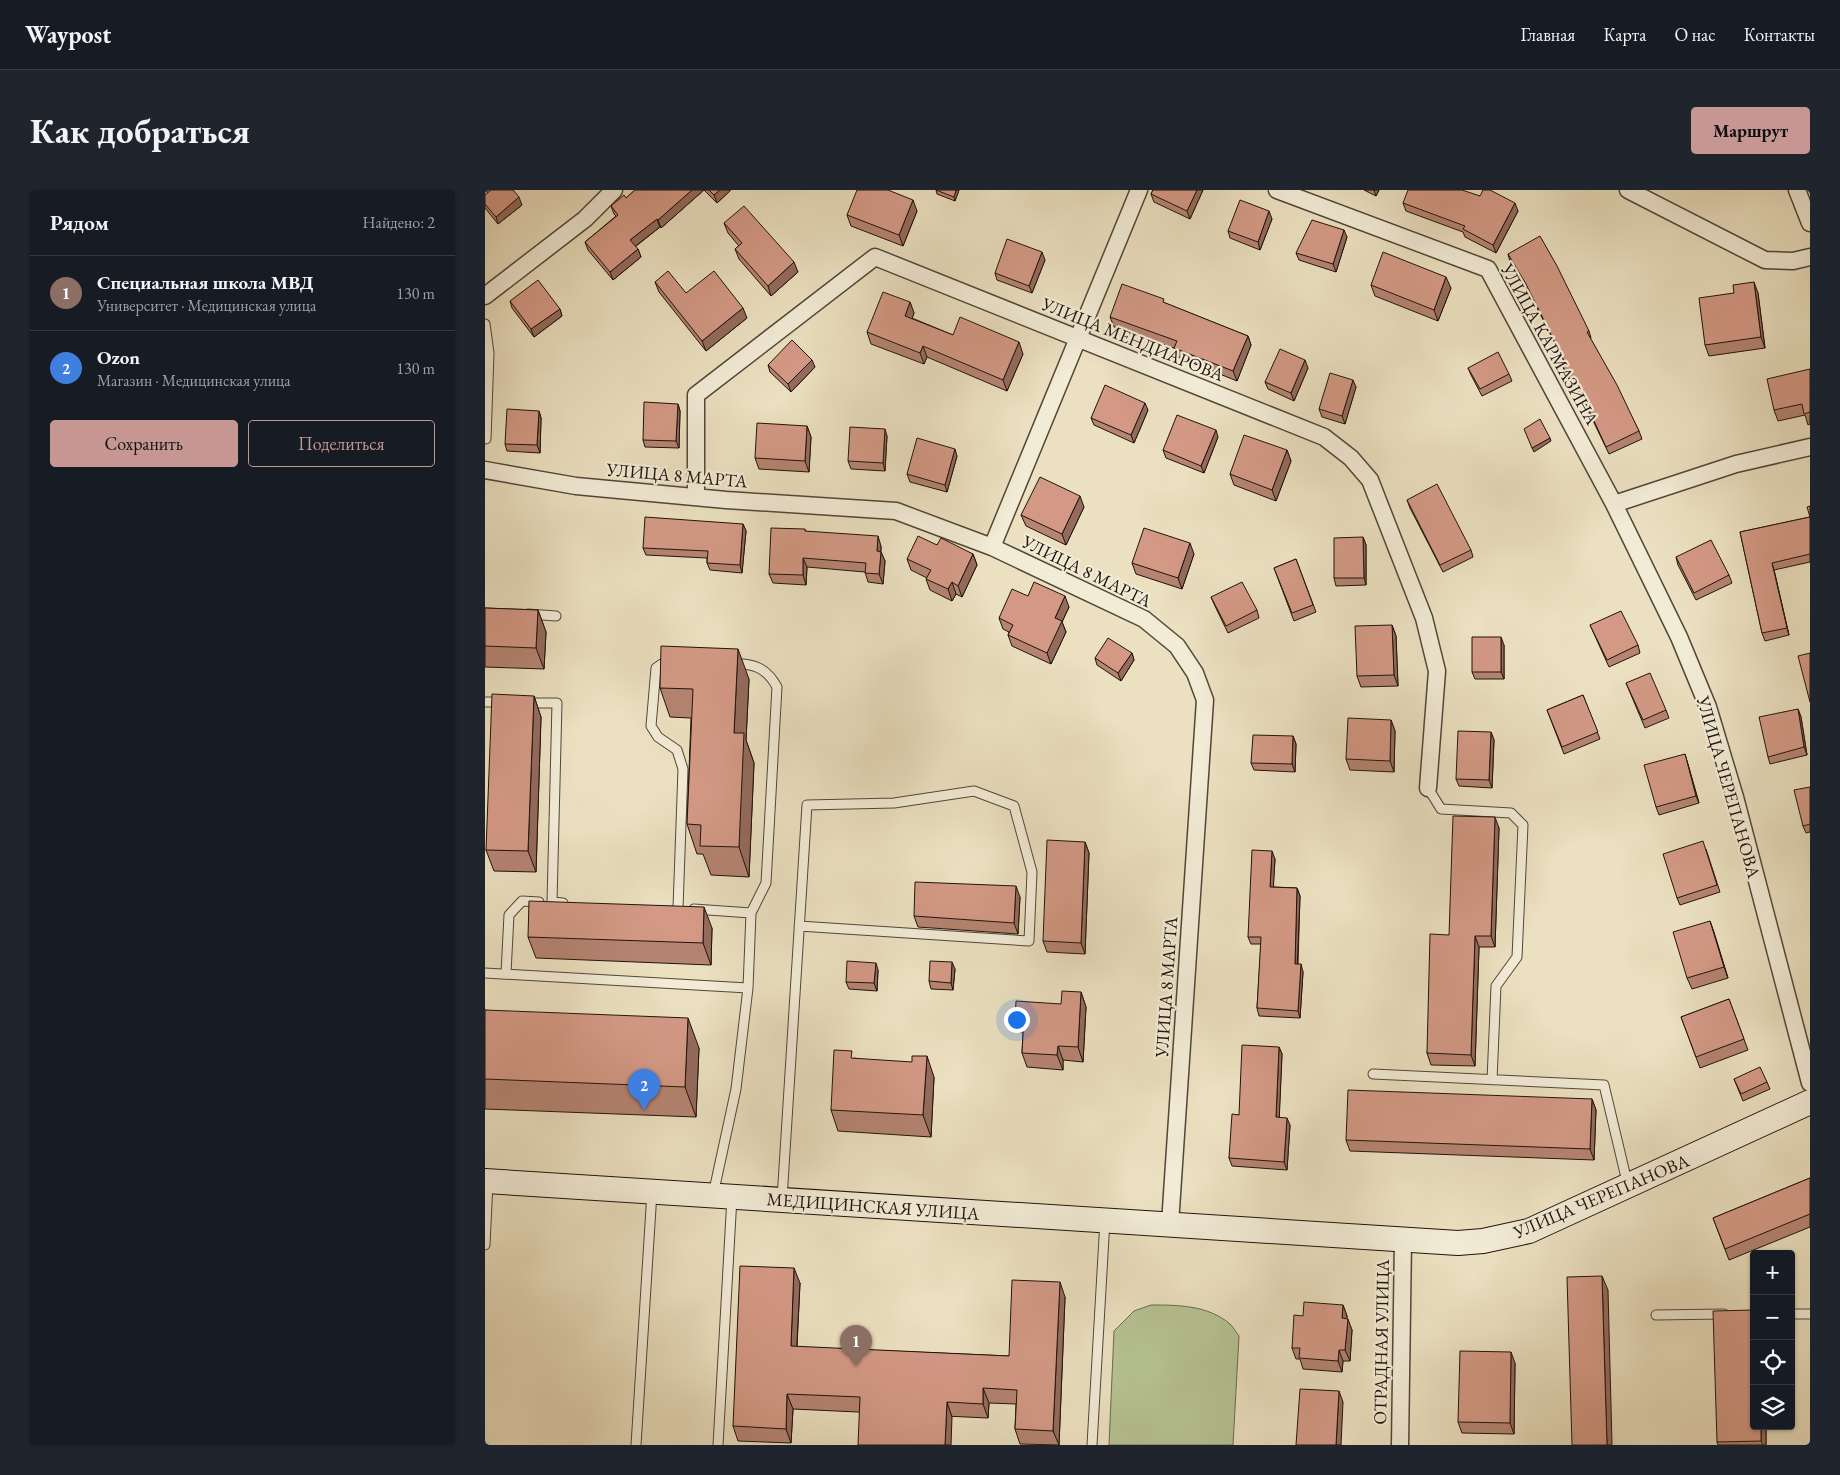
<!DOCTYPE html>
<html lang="ru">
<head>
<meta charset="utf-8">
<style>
	body { margin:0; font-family:"EB Garamond",serif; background:#20242c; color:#f1f3f6 }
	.controls { position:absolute; right:15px; bottom:15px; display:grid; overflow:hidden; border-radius:5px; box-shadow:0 1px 4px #0004 }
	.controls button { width:45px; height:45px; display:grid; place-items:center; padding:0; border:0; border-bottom:1px solid #363941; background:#171b24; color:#f1f3f6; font:25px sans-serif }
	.you { position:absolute; left:531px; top:829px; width:18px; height:18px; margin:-12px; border:4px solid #fff; border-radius:50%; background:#1a73e8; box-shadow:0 0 0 8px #1a73e833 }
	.badge { display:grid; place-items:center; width:32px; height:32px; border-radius:50%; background:#c59692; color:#fff; font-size:16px; font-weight:700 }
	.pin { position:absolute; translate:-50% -41px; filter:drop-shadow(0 1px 2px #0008) }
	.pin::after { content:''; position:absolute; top:26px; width:18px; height:15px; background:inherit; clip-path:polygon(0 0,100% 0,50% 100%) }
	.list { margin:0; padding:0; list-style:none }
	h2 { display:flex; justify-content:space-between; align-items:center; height:65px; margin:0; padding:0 20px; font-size:21px }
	h2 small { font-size:16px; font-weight:400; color:#9ea1a6 }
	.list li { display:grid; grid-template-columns:32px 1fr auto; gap:15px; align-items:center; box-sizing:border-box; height:75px; padding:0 20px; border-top:1px solid #363941 }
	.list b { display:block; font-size:19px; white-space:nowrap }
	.list p { margin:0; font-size:16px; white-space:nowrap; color:#9ea1a6 }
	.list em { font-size:16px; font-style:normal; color:#9ea1a6 }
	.actions { display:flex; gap:10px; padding:15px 20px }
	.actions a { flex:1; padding:11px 0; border:1px solid #c59692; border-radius:5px; text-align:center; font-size:18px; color:#c59692 }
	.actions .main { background:#c59692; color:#111 }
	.icon { flex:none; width:28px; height:28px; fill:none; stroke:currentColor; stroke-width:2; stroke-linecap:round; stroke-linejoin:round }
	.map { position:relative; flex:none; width:1325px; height:1255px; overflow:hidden; border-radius:5px }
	header { display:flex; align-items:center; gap:30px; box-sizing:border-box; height:70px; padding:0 25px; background:#171b24; border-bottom:1px solid #363941 }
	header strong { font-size:24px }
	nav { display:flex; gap:28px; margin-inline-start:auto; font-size:18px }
	.intro { display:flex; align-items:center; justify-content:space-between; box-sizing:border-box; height:120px; padding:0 30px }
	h1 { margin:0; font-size:35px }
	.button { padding:12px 22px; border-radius:5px; background:#c59692; color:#111; font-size:18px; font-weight:700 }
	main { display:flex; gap:30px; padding:0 30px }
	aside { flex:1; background:#171b24; border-radius:5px; box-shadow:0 1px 4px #0004 }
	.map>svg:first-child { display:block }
	.green { fill:#b6c293; stroke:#6a6a50 }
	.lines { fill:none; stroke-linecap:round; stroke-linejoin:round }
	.lane-casing { stroke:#524639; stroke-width:11 }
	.street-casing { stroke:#524639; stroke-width:19 }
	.secondary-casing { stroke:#1f130c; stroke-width:26 }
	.lane { stroke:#f2ebd6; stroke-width:9 }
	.street { stroke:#f2ebd6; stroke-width:16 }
	.secondary { stroke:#f2ebd6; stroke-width:24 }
	.wall { fill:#b58472; stroke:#1f130c }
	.shaded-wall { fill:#946b5d; stroke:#1f130c }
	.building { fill:#d39985; stroke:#1f130c }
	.labels { text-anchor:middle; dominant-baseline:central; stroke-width:4.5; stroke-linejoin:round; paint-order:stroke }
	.street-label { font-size:18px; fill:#1f130c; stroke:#f2ebd6 }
</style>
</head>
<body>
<header>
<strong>Waypost</strong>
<nav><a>Главная</a><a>Карта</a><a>О нас</a><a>Контакты</a></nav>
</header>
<div class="intro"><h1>Как добраться</h1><a class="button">Маршрут</a></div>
<main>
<aside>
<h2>Рядом<small>Найдено: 2</small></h2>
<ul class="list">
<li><span class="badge" style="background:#8d6e63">1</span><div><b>Специальная школа МВД</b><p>Университет · Медицинская улица</p></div><em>130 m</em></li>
<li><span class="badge" style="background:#3f7fe0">2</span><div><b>Ozon</b><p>Магазин · Медицинская улица</p></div><em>130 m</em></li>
</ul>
<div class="actions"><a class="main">Сохранить</a><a>Поделиться</a></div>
</aside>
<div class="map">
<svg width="1325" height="1255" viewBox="0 0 1325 1255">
	<rect width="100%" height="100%" fill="#ebe0c0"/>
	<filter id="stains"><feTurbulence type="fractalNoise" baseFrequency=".004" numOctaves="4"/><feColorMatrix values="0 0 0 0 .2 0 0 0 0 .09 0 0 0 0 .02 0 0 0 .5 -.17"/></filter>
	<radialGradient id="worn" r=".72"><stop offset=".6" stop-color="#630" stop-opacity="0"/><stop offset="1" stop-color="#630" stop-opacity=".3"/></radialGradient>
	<path class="green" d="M666,1115C692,1115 723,1115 745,1134C748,1137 751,1142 754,1146L748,1255H624L629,1141L649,1121Z"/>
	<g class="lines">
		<g class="lane-casing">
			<path id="lane" d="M0,134L4,163L1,249
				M43,424L71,426
				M184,469L171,478L166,536L173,547L192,560L198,579L193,718
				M247,473C269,474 281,477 292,497L281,693L266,723
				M0,512H17
				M40,513H72L67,712L78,713
				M943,598L956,619L1026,623L1038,635L1032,767L1011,796L1007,890
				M0,783L263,798L266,723L209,719
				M21,783L24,725L37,711L54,712
				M888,884L1119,895L1143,996
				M228,1005L251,899L263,798
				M297,1009L322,615L409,613L489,601L529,616L547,682L544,751L314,736
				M0,1055L3,992
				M1306,1124H1325
				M1171,1125L1239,1124
				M151,1255L167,1002
				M233,1255L247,1007
				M607,1255L620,1030"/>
		</g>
		<g class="street-casing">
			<path id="street" d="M792,0L1003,79L1129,314L1194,447L1223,517L1250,607L1325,893
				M1143,0L1280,70L1308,71L1325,67
				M1312,0L1325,33
				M0,106L100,29L129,0
				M0,280L91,296L241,310L411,321L507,357L659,429L692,456L710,483L720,510L685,1034
				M211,307V205L390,67L839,247L866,268L885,290L939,428L952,481L943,598
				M1129,314L1251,274L1325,257
				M507,357L654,0
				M915,1255L918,1049"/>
		</g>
		<g class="secondary-casing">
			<path id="secondary" d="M0,991L973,1053L998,1051L1044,1041L1325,912"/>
		</g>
		<use href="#lane" class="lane"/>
		<use href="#street" class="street"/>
		<use href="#secondary" class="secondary"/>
	</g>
	<path class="wall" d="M1,0H28L37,15L13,34L0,18V5L3,2Z
		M150,0H219L176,38L175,37L150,57L153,59L156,67L128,90L103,60L100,52L131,26L129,24L126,16L141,8Z
		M219,0H246L232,13Z
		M451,0H474L470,11L452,4Z
		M668,0H718L705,29L669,12L666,4Z
		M879,0H894L891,6Z
		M995,6L1033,21L1011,63L980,47L978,42L921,21L918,13Z
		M432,21L418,56L366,36L362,25Z
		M787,29L775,60L745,48L743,41Z
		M239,33L313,82L286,106L254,69L250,59L254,56L243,43Z
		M862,47L851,82L814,70L811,63Z
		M1023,64L1104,141L1106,148H1105L1154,241L1157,249L1124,264L1100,214L1098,215L1080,182L1077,175L1080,173L1044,102L1025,72Z
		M560,70L547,103L512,90L510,83Z
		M170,92L201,103L262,128L221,161L174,102Z
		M886,95L966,98L953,131L890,106Z
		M1249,103H1273L1280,158L1224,166L1220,155Z
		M25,111L75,119L77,126L49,147L27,118Z
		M425,112L429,123L427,128L468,145L538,164L522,201L442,167L439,174L386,154L382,142Z
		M680,113L763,146L766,155L752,191L693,167L689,158L629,137L625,127Z
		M283,175L330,177L306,202L285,182Z
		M823,178L809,211L783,199L780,192Z
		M983,178L1024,184L1027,191L997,206L986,185Z
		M1325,179V234L1323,235L1320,225L1293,231L1289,220Z
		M871,197L860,234L837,227L834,219Z
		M193,214L195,221L194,258L160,257L158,250Z
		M663,220L649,253L609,235L606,228Z
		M54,221L56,228L55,263L22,261L20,254Z
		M322,236L326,247L324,282L274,279L270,268Z
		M402,246L400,281L366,279L363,271Z
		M733,247L719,283L681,268L678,260Z
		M802,260L806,271L791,311L749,295L745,284Z
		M472,266L462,302L425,292L422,284Z
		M922,310L986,360L988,367L958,382L925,318Z
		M599,317L581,355L541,336L536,325Z
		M1325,327V372L1289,380L1304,445L1280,451L1277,443L1255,342Z
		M258,334L261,341L257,383L225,380L222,373V368L161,365L158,358Z
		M320,339V341L396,356V362L400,371L398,394L383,392L380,382L322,377L321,395L288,393L284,384Z
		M878,347L881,355V395L851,396L849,388Z
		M452,355L488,364L492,375L477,407L471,404L467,411L445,400L441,389L442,388L426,380L422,369Z
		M709,364L697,399L651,384L647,373Z
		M1191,367L1244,385L1247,393L1211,410L1193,375Z
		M811,369L831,422L809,431L789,378Z
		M543,406L584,417L577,432L581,442L566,474L527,456L523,445L524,442L518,439L514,428Z
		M726,407L772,420L774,428L743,443L729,414Z
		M0,418L53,420L61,442L59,479L0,477Z
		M907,435L911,446L913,496L876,497L872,486Z
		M1105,435L1153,455L1155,463L1124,477Z
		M1019,455V489H990L987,482Z
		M647,463L649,470L636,491L612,475L610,468Z
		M264,489L261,550L269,573L264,687L226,685L218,664H212L202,634L206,528L185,527L175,498Z
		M1141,493L1181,520L1184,528L1160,538Z
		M1098,505L1115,549L1079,564L1062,520Z
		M49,506L56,527L51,682L9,681L1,660Z
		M1313,519L1316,527L1322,565L1285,574L1283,567Z
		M906,530L910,541L909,582L865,580L861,569Z
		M1006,542L1009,550L1007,598L974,596L971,589Z
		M808,546L811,554L810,582L769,580L766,573Z
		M1202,571L1214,613L1174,625L1171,617Z
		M1325,597V642L1321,643L1318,636Z
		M1014,638L1010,757H994L990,876L946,875L942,863L964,745Z
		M600,652L604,663L600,764L562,762L558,751Z
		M1221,659L1235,702L1195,715L1192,708Z
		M790,669L788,697L812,698L815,706L813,774L818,782L815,828L774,826L772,818L776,754H766L763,747Z
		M535,707L533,744L433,737L429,726Z
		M1225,731L1243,788L1207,799L1202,788Z
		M227,738L226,775L51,768L43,747Z
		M470,779L468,800L446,799L444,791Z
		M393,780L392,801L364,799L361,792Z
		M596,802L601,817L598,872L578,870V880L542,877L537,863L538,842H535L530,828L576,814Z
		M1244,809L1263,860L1215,878L1196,827Z
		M0,820L214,858L211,927L0,919Z
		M794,857L797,864L794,927L805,935L802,980L747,976L744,968L754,925Z
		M369,868L449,887L446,947L353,941L346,920Z
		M1249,889L1282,892L1285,899L1258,911Z
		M1107,909L1111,920L1109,970L865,961L861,950Z
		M1325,988V1037L1244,1070L1228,1028Z
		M315,1093L312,1157L524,1166L580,1107L574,1255L535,1254L530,1239L531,1214L504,1213L503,1228L308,1219L306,1253L253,1251L248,1236Z
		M858,1115L862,1126V1129L867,1140L865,1171H858L857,1182L818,1179L815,1169H811L807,1158L818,1126Z
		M1030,1173L1029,1244L977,1243L973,1232Z
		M1269,1236H1281V1255H1233L1232,1252Z"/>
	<path class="shaded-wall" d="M207,0H219L176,38L173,30Z
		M235,0H246L232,13L229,5Z
		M471,0H474L470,11L469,7Z
		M712,0H718L705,29L702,21Z
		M889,0H894L891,6Z
		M34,7L37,15L13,34L11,27Z
		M428,10L432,21L418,56L414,45Z
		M1030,13L1033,21L1011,63L1008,55Z
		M784,21L787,29L775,60L773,52Z
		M172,29L175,37L148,58L145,50Z
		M859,40L862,47L851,82L848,74Z
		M153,59L156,67L128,90L125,82Z
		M557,62L560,70L547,103L544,96Z
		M309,72L313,82L286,106L283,96Z
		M961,87L966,98L953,131L949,120Z
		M1269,92L1273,103L1280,158L1276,147Z
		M425,112L429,123L424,137L420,126Z
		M258,118L262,128L221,161L217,151Z
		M75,119L77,126L49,147L46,139Z
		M763,146L766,155L752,191L748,181Z
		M534,152L538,164L522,201L518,190Z
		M438,156L442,167L439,174L435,163Z
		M327,170L330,177L306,202L303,194Z
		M820,170L823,178L809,211L806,203Z
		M868,190L871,197L860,234L857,226Z
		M660,213L663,220L649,253L646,245Z
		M193,214L195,221L194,258L191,251Z
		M54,221L56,228L55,263L52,255Z
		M322,236L326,247L324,282L320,271Z
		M400,239L402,246L400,281L398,273Z
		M731,240L733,247L719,283L716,276Z
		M1065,248L1066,251L1049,262L1047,258Z
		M470,259L472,266L462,302L460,295Z
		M802,260L806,271L791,311L787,300Z
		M595,306L599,317L581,355L577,344Z
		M258,334L261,341L257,383L255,375Z
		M393,346L396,356L395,371L392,361Z
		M878,347L881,355V395L879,388Z
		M705,353L709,364L697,399L693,388Z
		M396,362L400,371L398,394L394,384Z
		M488,364L492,375L477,407L473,396Z
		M318,368L322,377L321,395L318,385Z
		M1287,373L1289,380L1304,445L1302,438Z
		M467,392L471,404L467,411L463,399Z
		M580,406L584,417L577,432L581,442L566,474L562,463L570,428Z
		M53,420L61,442L59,479L51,458Z
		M907,435L911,446L913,496L909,485Z
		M1016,447L1019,455V489L1016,482Z
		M253,459L264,489L261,550L269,573L264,687L254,657L249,543Z
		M647,463L649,470L636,491L633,483Z
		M49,506L56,527L51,682L43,661Z
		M1313,519L1316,527L1322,565L1319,557Z
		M906,530L910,541L909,582L905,571Z
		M1006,542L1009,550L1007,598L1004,590Z
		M808,546L811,554L810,582L807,574Z
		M1200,564L1214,613L1211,606Z
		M1010,627L1014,638L1010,757L1006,746Z
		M600,652L604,663L600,764L596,753Z
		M787,661L790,669L788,705L785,697Z
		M531,696L535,707L533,744L529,733Z
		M812,698L815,706L812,782L810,774Z
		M219,717L227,738L226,775L218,753Z
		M1225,731L1229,742L1243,788L1239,777Z
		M990,746L994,757L990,876L986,865Z
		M467,772L470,779L468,800L466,793Z
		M391,773L393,780L392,801L389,793Z
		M816,774L818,782L815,828L813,821Z
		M596,802L601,817L598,872L593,857Z
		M203,828L214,858L211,927L200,897Z
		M573,856L578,870V880L572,865Z
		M794,857L797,864L794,935L791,927Z
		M442,866L449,887L446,947L438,925Z
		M1107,909L1111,920L1109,970L1105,959Z
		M802,928L805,935L802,980L799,972Z
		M309,1078L315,1093L311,1171L306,1156Z
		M1117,1086L1123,1100L1127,1255H1122Z
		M575,1092L580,1107L574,1255L568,1241Z
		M858,1115L862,1126L861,1140L857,1128Z
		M863,1129L867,1140L865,1171L860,1160Z
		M854,1160L858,1171L857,1182L853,1171Z
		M1026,1162L1030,1173L1029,1244L1025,1233Z
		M498,1198L504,1213L503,1228L498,1214Z
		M854,1201L858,1212L856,1255H851Z
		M302,1204L308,1219L306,1253L301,1239Z
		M462,1212L467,1227L466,1255H460Z
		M1276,1236H1281V1255H1278L1276,1251Z"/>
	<path class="building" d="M5,0H28L34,7L11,27L0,14V5L5,1Z
		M150,0H207L173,30L172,29L145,50L153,59L125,82L100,52L133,25L126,16L139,5L141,8Z
		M224,0H235L229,5Z
		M372,0H403L428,10L414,45L362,25Z
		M451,0H471L469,7Z
		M668,0H712L702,21L666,4Z
		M923,0H977L995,6L998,0H1005L1030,13L1008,55L978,39L980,36L918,13Z
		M755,10L784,21L773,52L743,41Z
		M259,16L309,72L283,96L250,59L257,53L239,33Z
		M827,30L859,40L848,74L811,63Z
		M1055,46L1072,76L1104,141L1102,142L1132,195L1154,241L1121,257L1098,207L1096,208L1077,175L1080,173L1041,94L1023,64Z
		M522,49L557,62L544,96L510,83Z
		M898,62L961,87L949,120L886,95Z
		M183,81L201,103L229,81L258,118L217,151L170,92Z
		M53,90L75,119L46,139L25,111Z
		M1269,92L1276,147L1220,155L1214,108L1249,103L1248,95Z
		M637,94L679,109L678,112L763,146L748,181L689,158L692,151L625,127Z
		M398,102L425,112L420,126L468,145L475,127L534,152L518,190L438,156L435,163L382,142Z
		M307,150L327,170L303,194L283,175Z
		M795,159L820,170L806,203L780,192Z
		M1013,162L1024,184L995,199L983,178Z
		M1325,179V222L1319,224L1317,214L1289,220L1282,189Z
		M845,183L868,190L857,226L834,219Z
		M620,195L660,213L646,245L606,228Z
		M159,212L193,214L191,251L158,250Z
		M22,219L54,221L52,255L20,254Z
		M692,225L731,240L716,276L678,260Z
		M1055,229L1065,248L1047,258L1039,239Z
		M272,233L322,236L320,271L270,268Z
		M365,237L400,239L398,273L363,271Z
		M759,245L802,260L787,300L745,284Z
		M432,248L470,259L460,295L422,284Z
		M555,287L595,306L577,344L536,325Z
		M952,294L986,360L955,375L922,310Z
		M1325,316V327L1322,317Z
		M160,327L258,334L255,375L222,373L223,361L158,358Z
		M1325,327V364L1287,373L1302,438L1277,443L1255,342Z
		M286,338L320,339V341L393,346L392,361L396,362L394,384L380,383L381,373L318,368V385L284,384Z
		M659,338L705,353L693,388L647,373Z
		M433,346L452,355L456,348L488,364L473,396L467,392L463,399L441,389L446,380L422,369Z
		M878,347L879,388H849V348Z
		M1226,350L1244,385L1209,403L1191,367Z
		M811,369L828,415L807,423L789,378Z
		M549,392L580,406L570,428L577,431L562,463L523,445L528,435L514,428L527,399L543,406Z
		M757,392L772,420L741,436L726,407Z
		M0,418L53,420L51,458L0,456Z
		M1136,421L1153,455L1122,470L1105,435Z
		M907,435L909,485L872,486L870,436Z
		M987,447H1016V482H987Z
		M623,448L647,463L633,483L610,468Z
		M176,456L253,459L249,543H259L254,657L215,656L216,635L202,634L208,499L175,498Z
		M1325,463V512L1313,466Z
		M1165,483L1181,520L1158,530L1141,493Z
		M7,504L49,506L43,661L1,660Z
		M1098,505L1113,542L1077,557L1062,520Z
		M1313,519L1319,557L1283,567L1274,527Z
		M863,528L906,530L905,571L861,569Z
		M973,541L1006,542L1004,590L971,589Z
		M768,545L808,546L807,574L766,573Z
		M1200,564L1211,606L1171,617L1159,575Z
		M1325,597V634L1318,636L1309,600Z
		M968,626L1010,627L1006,746H990L986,865L942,863L945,744L964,745Z
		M562,650L600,652L596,753L558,751Z
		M1218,651L1232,695L1192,708L1178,664Z
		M767,660L787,661L785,697L812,698L810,774H816L813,821L772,818L776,747H763Z
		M430,692L531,696L529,733L429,726Z
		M44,711L219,717L218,753L43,747Z
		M1225,731L1239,777L1202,788L1188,742Z
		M362,771L391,773L389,793L361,792Z
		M445,771L467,772L466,793L444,791Z
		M577,801L596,802L593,857L573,856L572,865L537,863L539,828H530L531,811L576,814Z
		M1244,809L1259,849L1211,867L1196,827Z
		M0,820L203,828L200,897L0,889Z
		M757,855L794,857L791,927L802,928L799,972L744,968L747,924L754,925Z
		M349,860L367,861L366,868L427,872V866H442L438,925L346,920Z
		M1275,877L1282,892L1256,904L1249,889Z
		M863,900L1107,909L1105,959L861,950Z
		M1325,988V1024L1240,1059L1228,1028Z
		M255,1076L309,1078L306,1156L524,1166L527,1090L575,1092L568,1241L530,1239L532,1200L498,1198V1214L462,1212L460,1255H373L375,1207L302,1204L301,1239L248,1236Z
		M1117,1086L1122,1255H1087L1082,1087Z
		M819,1112L858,1115L857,1128L863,1129L860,1160H854L853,1171L814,1168L815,1158H807L809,1125L818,1126Z
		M1269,1120V1236H1276V1251L1232,1252L1228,1121Z
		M975,1161L1026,1162L1025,1233L973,1232Z
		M815,1199L854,1201L851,1255H811Z"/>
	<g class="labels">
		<g class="street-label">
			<text transform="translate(648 149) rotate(22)">УЛИЦА МЕНДИАРОВА</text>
			<text transform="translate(1065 154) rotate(61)">УЛИЦА КАРМАЗИНА</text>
			<text transform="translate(192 285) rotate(5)">УЛИЦА 8 МАРТА</text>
			<text transform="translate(602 381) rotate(26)">УЛИЦА 8 МАРТА</text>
			<text transform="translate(1244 597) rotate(74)">УЛИЦА ЧЕРЕПАНОВА</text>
			<text transform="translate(681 797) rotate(-86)">УЛИЦА 8 МАРТА</text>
			<text transform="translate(1116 1006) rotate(-23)">УЛИЦА ЧЕРЕПАНОВА</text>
			<text transform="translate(388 1016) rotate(4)">МЕДИЦИНСКАЯ УЛИЦА</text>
			<text transform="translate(896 1152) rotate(-89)">ОТРАДНАЯ УЛИЦА</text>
		</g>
	</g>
	<rect width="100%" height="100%" filter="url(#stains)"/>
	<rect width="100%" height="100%" fill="url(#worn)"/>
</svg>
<div class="controls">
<button>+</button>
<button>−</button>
<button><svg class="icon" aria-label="locate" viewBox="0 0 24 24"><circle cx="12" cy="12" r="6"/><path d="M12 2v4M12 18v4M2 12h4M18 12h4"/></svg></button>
<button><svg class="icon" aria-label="layers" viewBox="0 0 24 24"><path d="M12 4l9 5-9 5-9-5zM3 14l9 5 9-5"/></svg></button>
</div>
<div class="you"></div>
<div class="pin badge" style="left:371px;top:1176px;background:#8d6e63">1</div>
<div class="pin badge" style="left:159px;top:920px;background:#3f7fe0">2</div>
</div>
</main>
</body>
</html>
